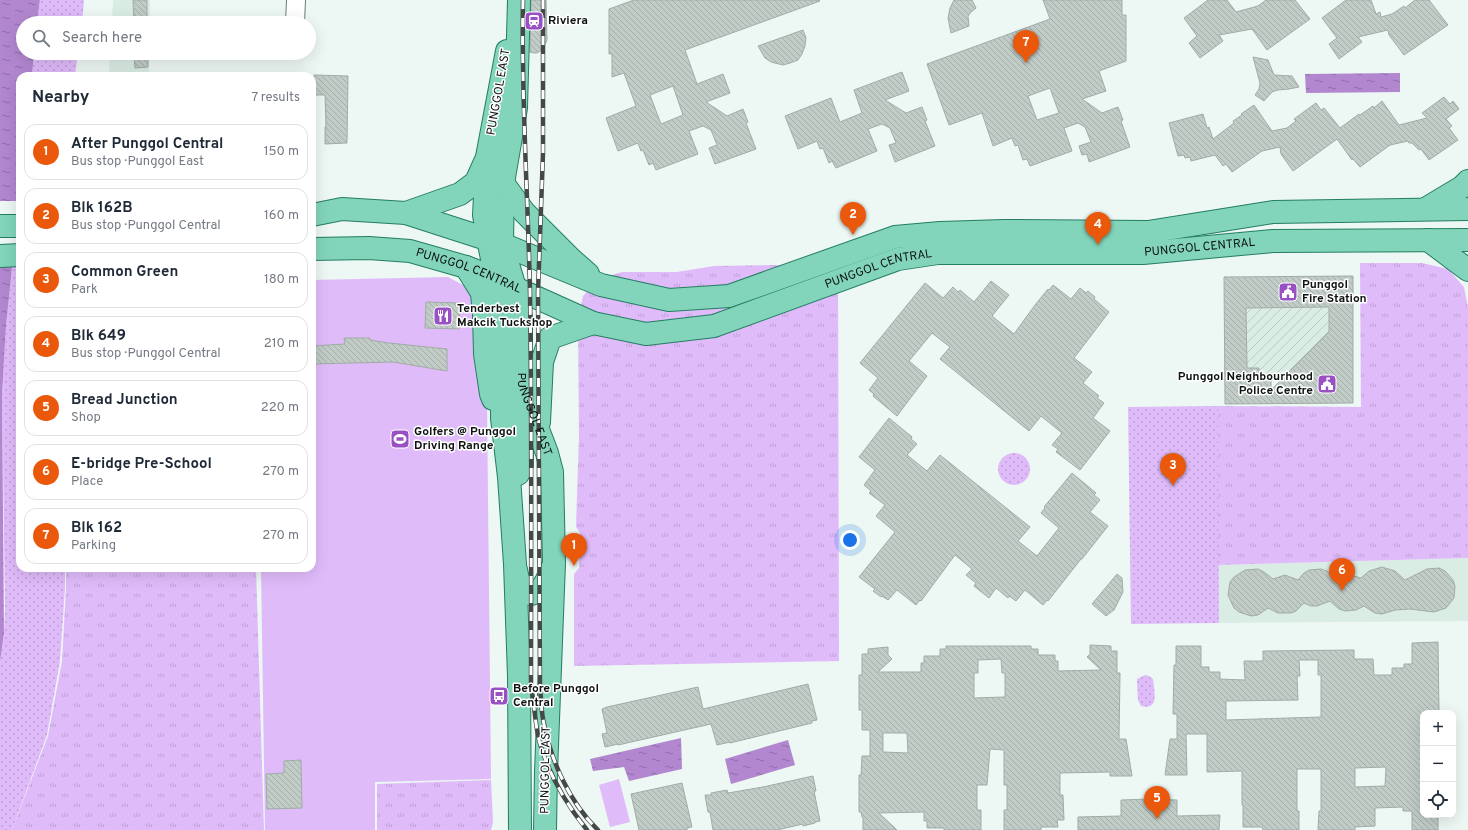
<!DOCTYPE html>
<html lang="en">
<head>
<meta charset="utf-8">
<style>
	body { margin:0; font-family:Overpass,sans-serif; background:#f6f6f7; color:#1f2937 }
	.controls { position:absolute; right:12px; bottom:12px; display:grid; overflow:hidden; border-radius:8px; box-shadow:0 4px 16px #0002 }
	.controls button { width:36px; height:36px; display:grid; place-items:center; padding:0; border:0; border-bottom:1px solid #e0e1e3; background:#fff; color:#1f2937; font:20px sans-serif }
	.you { position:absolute; left:850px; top:540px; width:14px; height:14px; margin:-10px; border:3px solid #fff; border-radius:50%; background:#1a73e8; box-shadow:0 0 0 6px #1a73e833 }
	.badge { display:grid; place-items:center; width:26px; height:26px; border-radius:50%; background:#ea580c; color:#fff; font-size:13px; font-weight:700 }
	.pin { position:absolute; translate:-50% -33px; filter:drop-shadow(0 1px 2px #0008) }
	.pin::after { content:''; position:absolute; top:21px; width:14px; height:12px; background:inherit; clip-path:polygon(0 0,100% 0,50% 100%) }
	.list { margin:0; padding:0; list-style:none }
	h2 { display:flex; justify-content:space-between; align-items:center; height:52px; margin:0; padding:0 16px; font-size:17px }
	h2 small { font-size:13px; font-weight:400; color:#747a83 }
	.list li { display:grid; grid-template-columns:26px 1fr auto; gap:12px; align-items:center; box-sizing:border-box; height:56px; margin:0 8px 8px; padding:0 8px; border:1px solid #e0e1e3; border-radius:12px }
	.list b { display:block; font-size:15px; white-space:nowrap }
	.list p { margin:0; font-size:13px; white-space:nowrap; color:#747a83 }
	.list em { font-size:13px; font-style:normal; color:#747a83 }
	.icon { flex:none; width:22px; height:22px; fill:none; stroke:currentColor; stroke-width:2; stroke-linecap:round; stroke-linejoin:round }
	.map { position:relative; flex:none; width:1468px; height:830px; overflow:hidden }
	.search { position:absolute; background:#fff; box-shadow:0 4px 16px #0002; left:16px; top:16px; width:300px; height:44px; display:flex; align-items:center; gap:10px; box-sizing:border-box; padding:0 14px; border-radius:22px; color:#747a83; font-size:15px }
	.panel { position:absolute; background:#fff; box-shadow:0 4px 16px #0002; left:16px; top:72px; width:300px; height:500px; border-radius:12px }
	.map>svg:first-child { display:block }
	.built { fill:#daede4 }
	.industrial { fill:url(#industrial-furrows) }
	.grass { fill:url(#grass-tufts) }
	.park { fill:url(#park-dots) }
	.pitch { fill:#e0bbfa }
	.water { fill:url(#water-ripples) }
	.pier { fill:#edf7f3 }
	.building { fill:url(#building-back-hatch); stroke:#a1aba7; fill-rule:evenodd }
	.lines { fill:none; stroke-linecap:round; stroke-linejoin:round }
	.minor-casing { stroke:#707975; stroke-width:20 }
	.major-casing { stroke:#237e62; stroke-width:24 }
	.minor { stroke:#fff; stroke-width:18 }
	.major { stroke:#82d4bb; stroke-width:22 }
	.rail-casing { stroke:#444947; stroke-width:4.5 }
	.rail { stroke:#fff; stroke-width:3; stroke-dasharray:9; stroke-linecap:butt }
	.labels { text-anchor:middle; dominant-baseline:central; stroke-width:3; stroke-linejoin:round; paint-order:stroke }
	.poi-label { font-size:12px; font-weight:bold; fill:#0f1311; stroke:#fff; text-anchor:start }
	.street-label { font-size:12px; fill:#0f1311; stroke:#fff }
</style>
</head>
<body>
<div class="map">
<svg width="1468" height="830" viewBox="0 0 1468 830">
	<defs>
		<pattern id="industrial-furrows" width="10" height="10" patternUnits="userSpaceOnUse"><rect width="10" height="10" fill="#daede4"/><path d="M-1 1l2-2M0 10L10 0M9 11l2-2" fill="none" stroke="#bacac3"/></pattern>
		<pattern id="grass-tufts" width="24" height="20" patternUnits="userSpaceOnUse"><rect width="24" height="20" fill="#e0bbfa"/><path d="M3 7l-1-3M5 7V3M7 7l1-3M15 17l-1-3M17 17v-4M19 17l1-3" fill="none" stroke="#bfa0d5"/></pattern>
		<pattern id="park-dots" width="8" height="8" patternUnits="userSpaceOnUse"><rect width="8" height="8" fill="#e0bbfa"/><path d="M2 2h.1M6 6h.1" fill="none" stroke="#bfa0d5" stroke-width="1.8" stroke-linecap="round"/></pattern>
		<pattern id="water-ripples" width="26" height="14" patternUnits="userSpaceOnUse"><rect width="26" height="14" fill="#b287d0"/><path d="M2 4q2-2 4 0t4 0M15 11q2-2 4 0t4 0" fill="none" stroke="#8f6da7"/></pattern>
		<pattern id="building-back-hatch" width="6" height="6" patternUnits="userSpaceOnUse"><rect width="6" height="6" fill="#c1ccc7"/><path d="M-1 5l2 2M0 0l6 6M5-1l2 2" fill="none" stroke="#a5aeaa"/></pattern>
	</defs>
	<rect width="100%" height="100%" fill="#edf7f3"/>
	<path class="built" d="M113,0H150V23H112Z
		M110,53H149V76H109Z
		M1468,558V621L1219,623L1218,565Z"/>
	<path class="industrial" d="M1329,307V332L1280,381H1271V375H1259V368H1247L1246,308Z"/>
	<path class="grass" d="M1360,263H1422L1448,269L1464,287L1468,307V558L1218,565V406L1361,407Z
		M838,264L839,661L574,666V574L579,568L580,533L576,527L579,436L578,318L583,296L599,279L622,272H677L714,266Z
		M66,568H256L264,830H12L48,736L62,661L66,588Z
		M491,780L493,822L491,830H377V784Z"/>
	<path class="park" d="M40,0H84L82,23H37Z
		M34,53H78L75,76H32Z
		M20,190V568H65V588L60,661L47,735L12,830H0V662L4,633L5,608L2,395L6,326Z
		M1218,406L1219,623L1131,624L1128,407Z
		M998 469a16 16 0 1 1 32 0a16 16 0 1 1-32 0Z
		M1145,675L1149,676L1153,679C1154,690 1160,711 1141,706L1138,700L1137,679Z"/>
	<path class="pitch" d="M448,277L474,291L486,311L491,779L375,782V830H265L261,568H312V280Z
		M619,779L630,822L610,827L599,785Z"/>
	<path class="water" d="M0,0H40L37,23H23V53H34L32,76H20V190L6,326L2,395L4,633L0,662Z
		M1400,73V92L1306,93L1305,74Z
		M681,738L682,769L629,781L624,767L593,771L590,759Z
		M788,740L795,765L731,784L725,759Z"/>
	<path class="pier" d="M0,201H20L15,261L0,262Z"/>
	<path class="building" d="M133,0H147V23H134Z
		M531,0H546L547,40L543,49L537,53H534L530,52Z
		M634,0H819L820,1L685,50L697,84L723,74L730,93L706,102L727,116L743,109L748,122L746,123L756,149L715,164L709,148L717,145L711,130L703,126L689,131L698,154L656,170L653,163L649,165L643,150L641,151L638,143L618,151L606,118L636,106L624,73L612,77V54H609V9ZM673,86L683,115L661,124L650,95Z
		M954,0H972L976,8L971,12L968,16L969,26L951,33L948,18L950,8Z
		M1043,0H1122V15H1126V61L1099,71L1106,91L1082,99L1102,113L1118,107L1123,120L1121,121L1130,147L1089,162L1087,154L1082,155L1079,146L1091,142L1085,127L1078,123L1064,128L1072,151L1030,166L1027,159L1023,160L1018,145L1015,146L1012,138L993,146L982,113L949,125L927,64L1050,19ZM1050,88L1059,113L1037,120L1028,96Z
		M1208,0H1227L1236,12L1258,6L1266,0H1295L1310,19L1267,50L1252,29L1219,35L1223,41L1200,58L1189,43L1197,36L1184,18Z
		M1346,0H1371L1376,14L1380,12L1381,17L1392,14L1404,6L1405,8L1415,0H1429L1448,25L1404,55L1389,35L1388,30L1358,37L1362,42L1339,59L1329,44L1337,38L1322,18Z
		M803,30L806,38L805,46L802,54L798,60L790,63L783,65L771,62L765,58L758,46Z
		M134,53H148V67L135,68Z
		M1253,57L1268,60L1274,75L1292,76L1299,87L1289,89L1278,90L1272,92L1264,101L1255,95L1259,89L1260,83Z
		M902,72L909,91L885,100L906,113L922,107L927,120L925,121L935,146L895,162L889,145L896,143L890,128L882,124L868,129L877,151L836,168L832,161L829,163L823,148L820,149L817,141L798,149L785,116L831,98L840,122L862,113L854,90Z
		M314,75L348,76L347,143L325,144V127H326L325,95H313Z
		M1444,97L1450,104L1453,101L1459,109L1446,119L1452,126L1449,128L1458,140L1429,160L1421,149L1419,150L1412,143H1409L1408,141L1390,145L1360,167L1353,159L1352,160L1337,139L1293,171L1281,154L1280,147L1262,151L1232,172L1226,164L1223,166L1215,155L1191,161L1190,157L1185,158L1184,155L1178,156L1169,123L1203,114L1207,128L1209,127L1213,139L1234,123L1233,121L1242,115L1241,114L1254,105L1272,131L1287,128L1296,121L1294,119L1316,103L1321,110L1324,108L1340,128L1359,114L1360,115L1373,106L1374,108L1382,101L1399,125L1427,118L1422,113Z
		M1353,276V403L1225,404L1224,277ZM1329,307V332L1271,390V375H1259V368H1247L1246,308Z
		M991,281L1009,295L992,316L1014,334L1035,305L1048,289L1049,290L1053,285L1071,299L1080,288L1086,293L1088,291L1095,297L1094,299L1109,312L1074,358L1092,372L1083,383L1099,396L1097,398L1104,403L1093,418L1110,431L1080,470L1056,452L1058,449L1052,445L1062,433L1041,416L1029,431L940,359L950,347L932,333L909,361L927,376L897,416L873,396L874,394L869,390L878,378L860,363L925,283L943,298L953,287L958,292L960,290L974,302Z
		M426,302L460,303L459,329L425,328Z
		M344,338H370V340L389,343L447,349V371L393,362L312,364V346L345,344Z
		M889,418L912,437L911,439L917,444L907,455L927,471L940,455L1030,527L1018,541L1037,556L1059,528L1041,513L1045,508L1044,507L1072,473L1096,493L1094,495L1100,500L1090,512L1108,526L1082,559H1081L1048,601L1047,600L1043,605L1025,590L1016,601L1009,596L1008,598L996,588L989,598L974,586L976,583L966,575L972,569L955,555L921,601L920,600L916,605L897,590L888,600L882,596L881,597L873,591L875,589L859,577L895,532L876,516L885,505L869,493L871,491L864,485L875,470L859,457Z
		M1382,567L1395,571L1405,580L1427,569L1439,568L1445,571L1453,580L1455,586L1454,598L1446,608L1434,612L1410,609L1395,610L1382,614L1375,613L1364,606L1356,610L1345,611L1339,609L1330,601L1317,606H1311L1304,603L1296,611L1291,613H1278L1268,608L1258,615L1251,616L1239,612L1234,608L1228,595L1230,582L1234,577L1245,570L1258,569L1264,572L1273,579L1285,575L1298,580L1304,573L1309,570L1321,569L1327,571L1336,580L1343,576L1349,575L1354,576L1361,578L1369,571Z
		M1117,574L1122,578L1123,592L1114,610L1106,616L1092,604Z
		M1438,642L1439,711H1424L1423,713V815L1424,817H1438V830H1412V811H1403V807L1375,808V826L1355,827V830H1318L1319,811H1321V769H1297V811H1299V830H1263L1262,827H1243V805H1242V771L1207,772V734H1186L1187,775H1165L1170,739H1177V714H1173L1174,665H1176V646H1201V667H1209V672H1220V679L1245,680L1244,661H1263V651L1354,650V659H1373L1374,675H1392V668H1404V664H1412V643ZM1299,660H1318V675H1321V717L1226,720V701L1298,700L1297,676H1300ZM1386,767L1385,786L1355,787V768Z
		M1090,645L1111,646V651H1117V673H1120L1119,739H1126L1132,776H1110V772L1060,773V795H1063L1064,820H1057L1058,827H1041V830H1004V810H1007V785H1004V750L990,749L987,785H977V810H981V830H944V828H927V821H924V812L879,813L897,830H863V817H862L861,812H859V775H861L862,756H870V730H862V710H859V675H862V654H868V649L888,647V655L892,659L878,672H921V663H924V656H940V649H946V646H1031V649H1038V655H1055V661H1058V671L1101,670L1087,657L1090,654ZM1001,659L1002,673H1005V697L974,698V673H978V660ZM883,733H907L908,753L883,752Z
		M808,684L817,720L812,721V723L730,743V742L717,745L711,724L618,745V744L605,747L602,734L607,733L602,709L607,707L698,687L703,709Z
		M301,760L302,808L267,809L266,774L284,773V761Z
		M813,776L816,791H814L820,821L815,822V823L803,826V824L777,830H713L710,812H708L705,795H711V793L727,790L728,793L763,787Z
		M682,783L692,827L687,828V830H639L631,794Z
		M1149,799L1177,800V816L1220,815L1219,830H1078V817L1121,816V800Z"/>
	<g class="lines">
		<g class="minor-casing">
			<path id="minor" d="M295,23L296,0"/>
		</g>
		<g class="major-casing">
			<g id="major">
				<path id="s1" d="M519,0L516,108L503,183L502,244L515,288L521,318V385L547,453L552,472L554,563L546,772L545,830"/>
				<path d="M507,51L487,157L484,215L488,239L502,308L503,329L502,418L509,477L515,564L519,676L520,830"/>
				<path d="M503,183L524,212L571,259L588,274"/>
				<path d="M1427,208L1462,187L1468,181"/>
				<path d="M406,213L460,194L476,182L485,162"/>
				<path d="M312,215L342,209L406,213L502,244L601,285L669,300L729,296L895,237L940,233L1004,231L1148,232L1273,212L1468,209"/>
				<path d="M0,226H20"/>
				<path d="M1428,240L1468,270"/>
				<path id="s2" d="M312,249L369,248L410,251L466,267L482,273L593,323L646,334L714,326L898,259L938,253H1143L1273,241L1468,240"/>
				<path d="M0,256L20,255"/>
				<path d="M466,267L482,293L484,315L485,354L491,394L493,399"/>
				<path d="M539,422L542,362L550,338L593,323"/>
				<path d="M510,476L518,474L522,465L521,400"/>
				<path d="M516,570C518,581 524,603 539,590C546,585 549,575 552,568"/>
			</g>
		</g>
		<use href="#minor" class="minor"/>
		<use href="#major" class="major"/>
		<g class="rail-casing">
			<path id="rail" d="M523,0C521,97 528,195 530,292C532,423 531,554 531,685C534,703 535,722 539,740C548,773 566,804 587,830
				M543,0V153L538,292L540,685C541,696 541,708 543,719C550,759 569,802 598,830"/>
		</g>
		<use href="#rail" class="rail"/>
	</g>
	<defs>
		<g id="station-square" transform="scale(1)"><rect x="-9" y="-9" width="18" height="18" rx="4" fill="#9850c3" stroke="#fff"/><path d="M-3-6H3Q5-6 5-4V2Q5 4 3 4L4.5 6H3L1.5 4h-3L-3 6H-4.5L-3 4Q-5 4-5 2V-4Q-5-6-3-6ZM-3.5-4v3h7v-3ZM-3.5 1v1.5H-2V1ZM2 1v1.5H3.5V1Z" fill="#fff"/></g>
		<g id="civic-square" transform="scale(1)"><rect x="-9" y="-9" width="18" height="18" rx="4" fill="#9850c3" stroke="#fff"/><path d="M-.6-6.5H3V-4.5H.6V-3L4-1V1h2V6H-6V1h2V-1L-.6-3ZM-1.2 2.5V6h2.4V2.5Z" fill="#fff"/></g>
		<g id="restaurant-square" transform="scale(1)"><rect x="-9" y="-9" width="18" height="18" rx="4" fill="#9850c3" stroke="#fff"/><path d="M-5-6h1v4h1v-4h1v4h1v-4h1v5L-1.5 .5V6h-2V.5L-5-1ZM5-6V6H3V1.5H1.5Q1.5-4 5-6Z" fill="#fff"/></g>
		<g id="stadium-square" transform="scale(1)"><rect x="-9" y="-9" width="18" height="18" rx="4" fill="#9850c3" stroke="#fff"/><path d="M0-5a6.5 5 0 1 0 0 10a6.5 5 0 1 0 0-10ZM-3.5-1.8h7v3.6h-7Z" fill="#fff"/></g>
		<g id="bus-square" transform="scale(1)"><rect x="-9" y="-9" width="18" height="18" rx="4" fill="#9850c3" stroke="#fff"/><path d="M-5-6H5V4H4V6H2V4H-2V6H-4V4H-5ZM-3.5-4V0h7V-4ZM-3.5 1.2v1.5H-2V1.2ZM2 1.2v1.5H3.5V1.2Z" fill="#fff"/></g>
	</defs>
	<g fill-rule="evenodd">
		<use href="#station-square" x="534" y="21"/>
		<use href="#civic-square" x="1288" y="292"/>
		<use href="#restaurant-square" x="443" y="316"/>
		<use href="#civic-square" x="1327" y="384"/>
		<use href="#stadium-square" x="400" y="439"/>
		<use href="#bus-square" x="499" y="696"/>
	</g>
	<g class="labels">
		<g class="poi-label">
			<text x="548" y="21">Riviera</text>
			<text x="1302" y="285">Punggol<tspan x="1302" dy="14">Fire Station</tspan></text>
			<text x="457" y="309">Tenderbest<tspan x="457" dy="14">Makcik Tuckshop</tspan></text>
			<text x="1313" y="377" text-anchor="end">Punggol Neighbourhood<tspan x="1313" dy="14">Police Centre</tspan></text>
			<text x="414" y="432">Golfers @ Punggol<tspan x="414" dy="14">Driving Range</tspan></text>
			<text x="513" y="689">Before Punggol<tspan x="513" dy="14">Central</tspan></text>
		</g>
		<g class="street-label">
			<text transform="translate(499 92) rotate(-80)">PUNGGOL EAST</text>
			<text stroke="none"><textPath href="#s2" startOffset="916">PUNGGOL CENTRAL</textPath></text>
			<text stroke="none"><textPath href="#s2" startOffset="592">PUNGGOL CENTRAL</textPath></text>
			<text stroke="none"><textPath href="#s2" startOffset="160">PUNGGOL CENTRAL</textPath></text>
			<text stroke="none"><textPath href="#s1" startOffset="420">PUNGGOL EAST</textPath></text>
			<text transform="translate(546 770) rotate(-89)">PUNGGOL EAST</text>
		</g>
	</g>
</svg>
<div class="controls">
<button>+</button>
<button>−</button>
<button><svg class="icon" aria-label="locate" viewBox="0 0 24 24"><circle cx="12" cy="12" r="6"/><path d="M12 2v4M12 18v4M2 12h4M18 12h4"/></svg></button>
</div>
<div class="you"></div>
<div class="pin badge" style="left:574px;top:566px">1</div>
<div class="pin badge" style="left:853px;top:235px">2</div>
<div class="pin badge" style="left:1173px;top:486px">3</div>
<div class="pin badge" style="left:1098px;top:245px">4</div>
<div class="pin badge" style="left:1157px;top:819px">5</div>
<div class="pin badge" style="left:1342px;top:591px">6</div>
<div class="pin badge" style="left:1026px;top:63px">7</div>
<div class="search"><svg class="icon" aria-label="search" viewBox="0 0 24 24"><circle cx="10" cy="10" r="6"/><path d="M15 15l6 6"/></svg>Search here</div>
<section class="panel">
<h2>Nearby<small>7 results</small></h2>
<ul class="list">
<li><span class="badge">1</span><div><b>After Punggol Central</b><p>Bus stop · Punggol East</p></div><em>150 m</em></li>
<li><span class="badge">2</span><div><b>Blk 162B</b><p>Bus stop · Punggol Central</p></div><em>160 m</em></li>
<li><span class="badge">3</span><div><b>Common Green</b><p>Park</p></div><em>180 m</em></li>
<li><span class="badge">4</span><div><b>Blk 649</b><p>Bus stop · Punggol Central</p></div><em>210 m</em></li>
<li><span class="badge">5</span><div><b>Bread Junction</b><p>Shop</p></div><em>220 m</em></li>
<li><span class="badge">6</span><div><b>E-bridge Pre-School</b><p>Place</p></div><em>270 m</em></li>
<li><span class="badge">7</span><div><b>Blk 162</b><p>Parking</p></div><em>270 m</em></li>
</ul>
</section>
</div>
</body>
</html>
